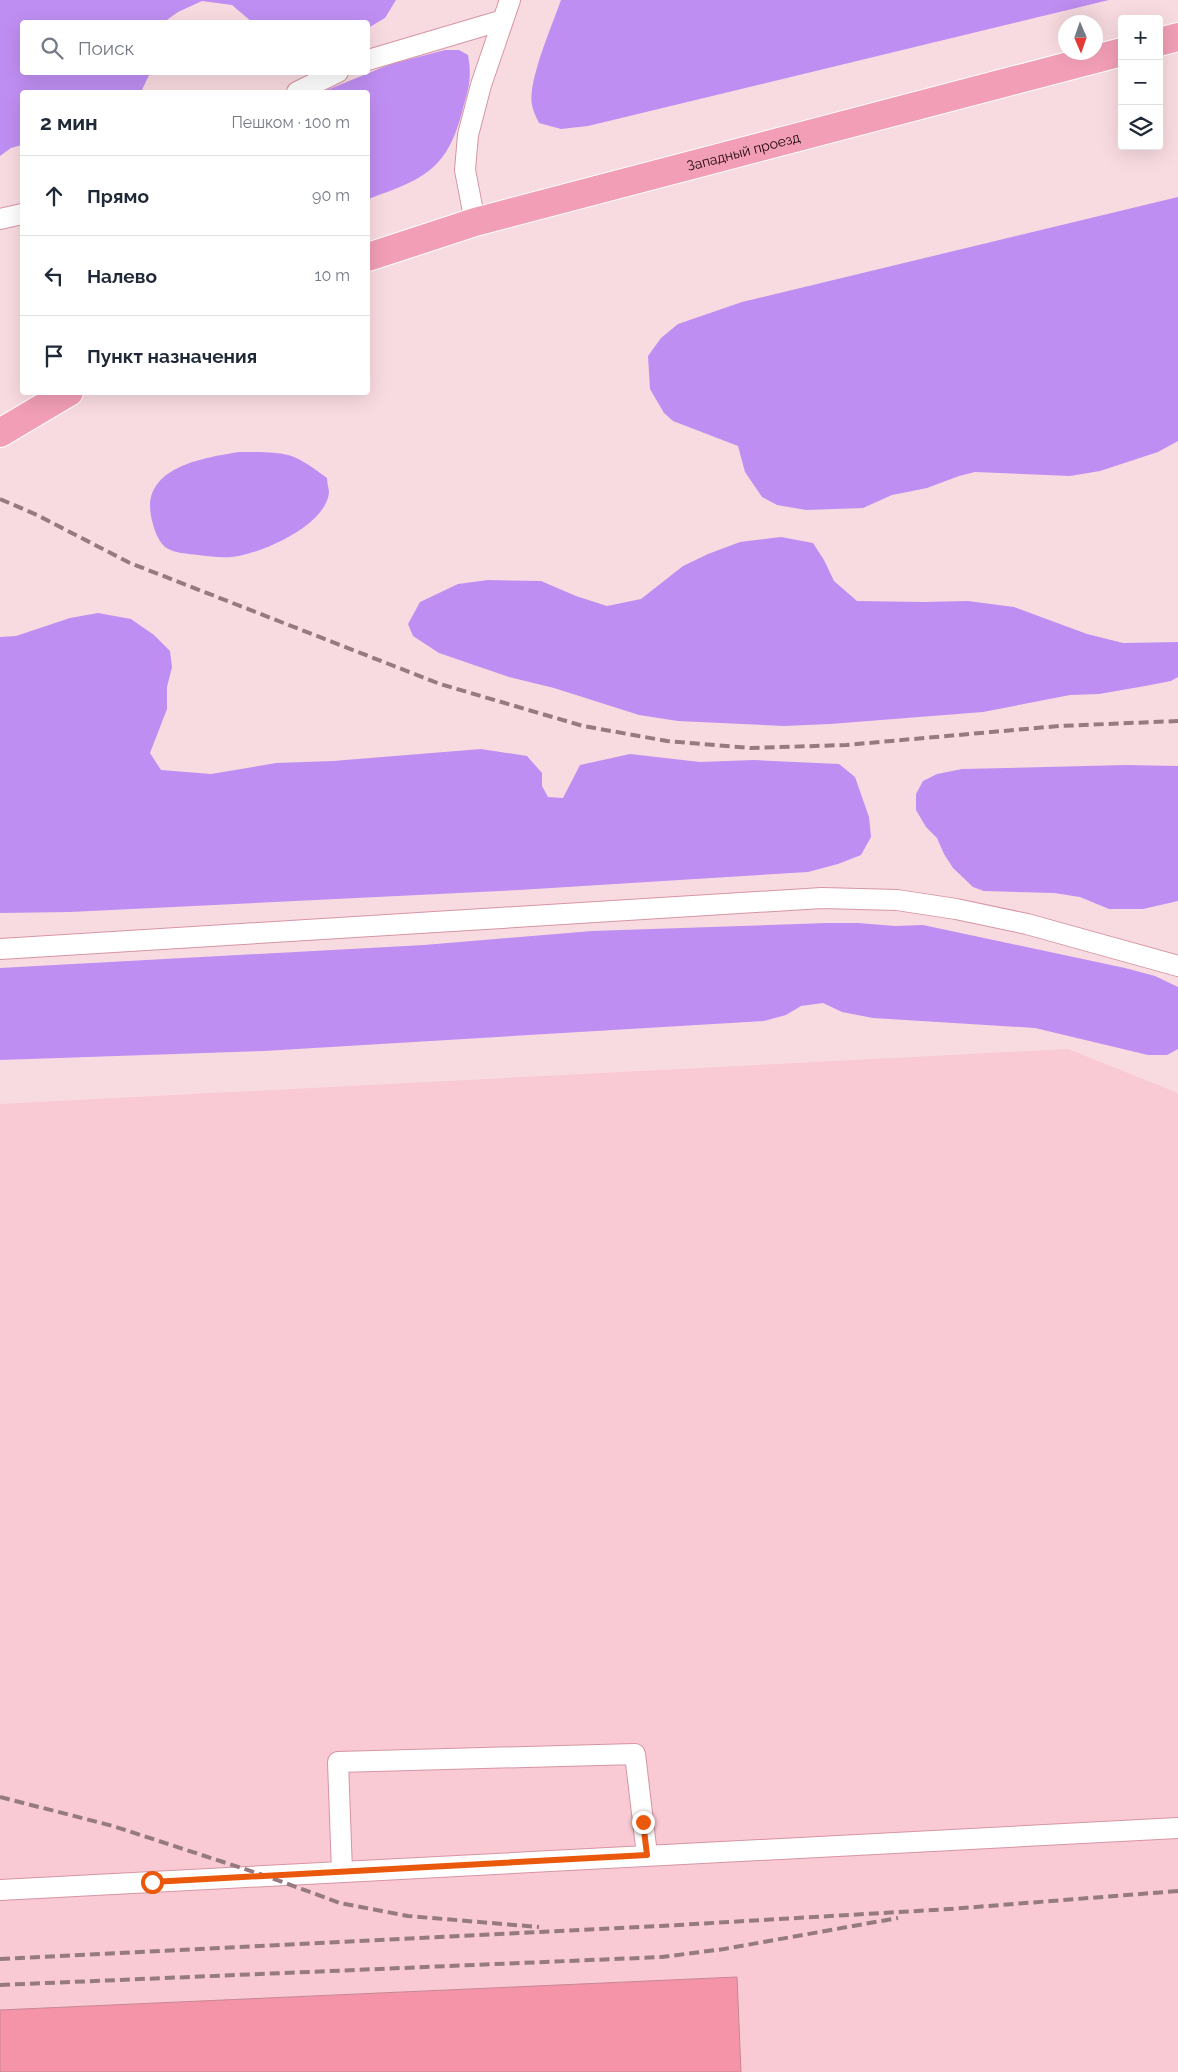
<!DOCTYPE html>
<html lang="ru">
<head>
<meta charset="utf-8">
<style>
	body { margin:0; font-family:Raleway,sans-serif; background:#f2f2f3; color:#1f2937 }
	.controls { position:absolute; right:15px; top:15px; display:grid; overflow:hidden; border-radius:5px; box-shadow:0 5px 20px #0002 }
	.controls button { width:45px; height:45px; display:grid; place-items:center; padding:0; border:0; border-bottom:1px solid #e0e1e3; background:#fff; color:#1f2937; font:25px sans-serif }
	.compass { position:absolute; left:1058px; top:15px; width:45px; height:45px; border-radius:50%; background:#fff; box-shadow:0 5px 20px #0002; rotate:178deg }
	.stop { position:absolute; width:15px; height:15px; margin:-11px; border:4px solid #ea580c; border-radius:50%; background:#fff }
	.stop.end { background:#ea580c; border-color:#fff; box-shadow:0 1px 5px #0008 }
	.list { margin:0; padding:0; list-style:none }
	h2 { display:flex; justify-content:space-between; align-items:center; height:65px; margin:0; padding:0 20px; font-size:21px }
	h2 small { font-size:16px; font-weight:400; color:#747a83 }
	.list li { display:grid; grid-template-columns:32px 1fr auto; gap:15px; align-items:center; box-sizing:border-box; height:80px; padding:0 20px; border-top:1px solid #e0e1e3 }
	.list b { display:block; font-size:19px; white-space:nowrap }
	.list em { font-size:16px; font-style:normal; color:#747a83 }
	.icon { flex:none; width:28px; height:28px; fill:none; stroke:currentColor; stroke-width:2; stroke-linecap:round; stroke-linejoin:round }
	.map { position:relative; flex:none; width:1178px; height:2072px; overflow:hidden }
	.search { position:absolute; background:#fff; box-shadow:0 5px 20px #0002; left:20px; top:20px; width:350px; height:55px; display:flex; align-items:center; gap:12px; box-sizing:border-box; padding:0 18px; border-radius:5px; color:#747a83; font-size:19px }
	.panel { position:absolute; background:#fff; box-shadow:0 5px 20px #0002; left:20px; top:90px; width:350px; height:305px; border-radius:5px }
	.map>svg:first-child { display:block }
	.built { fill:#f9cad3 }
	.forest { fill:#bf8ef2 }
	.building { fill:#f593a9; stroke:#c78794 }
	.lines { fill:none; stroke-linecap:round; stroke-linejoin:round }
	.lane-casing { stroke:#d695a3; stroke-width:22 }
	.primary-casing { stroke:#fff; stroke-width:30 }
	.lane { stroke:#fff; stroke-width:20 }
	.primary { stroke:#f19eb6; stroke-width:28 }
	.rail { stroke:#957b80; stroke-width:4; stroke-dasharray:10 5; stroke-linecap:butt }
	.route { stroke:#ea580c; stroke-width:6 }
	.labels { text-anchor:middle; dominant-baseline:central; stroke-width:4; stroke-linejoin:round; paint-order:stroke }
	.street-label { font-size:14px; fill:#1b060b; stroke:#fff }
</style>
</head>
<body>
<div class="map">
<svg width="1178" height="2072" viewBox="0 0 1178 2072">
	<rect width="100%" height="100%" fill="#f8dbe0"/>
	<path class="built" d="M1068,1049L1178,1093V2072H0V1104Z"/>
	<path class="forest" d="M0,0H396L385,18L368,28V22H252L232,5L202,1L178,12L164,22H22V72L150,73L141,92H22V145L11,148L0,156Z
		M561,0H1109L588,126L561,129L539,123C536,117 533,111 532,105C527,83 553,23 561,0Z
		M445,50H459L468,55C472,77 469,87 463,108C448,170 424,179 368,199V92H322L391,64Z
		M1178,197V441L1158,452L1100,471L1070,476L975,472L959,476L927,488L892,495L863,508L806,510L777,505L762,497L745,472L738,446L673,421L664,413L650,389L648,356L661,338L678,324L742,302Z
		M239,452C255,452 280,451 294,457C306,462 317,471 327,478C327,483 329,489 329,493C325,524 270,549 243,555C228,559 213,557 198,555C189,554 173,553 165,547C157,540 153,526 151,516C142,467 203,458 239,452Z
		M781,537L813,543L824,560L834,581L857,601L923,602L968,601L1014,607L1087,634L1123,643L1178,642V677L1171,681L1145,686L1099,694L1070,695L983,712L830,724L784,726L678,721L639,715L554,688L509,677L439,653L413,636L408,624L420,602L458,584L488,580L541,581L576,596L607,606L641,599L683,566L708,554L740,542Z
		M98,613L131,619L154,635L170,651L172,667L167,687V709L150,753L161,770L211,774L276,763L333,761L481,749L527,756L542,773V786L548,797L563,798L580,765L630,754L700,762L754,760L839,764L855,777L869,817L871,837L861,855L838,864L808,872L519,890L70,912L0,913V637L16,636L70,618Z
		M1126,765L1178,766V901L1143,909H1109L1080,897L1054,893L984,891L973,887L953,868L944,854L937,838L926,827L916,810V794L923,781L937,774L962,769Z
		M827,923H858L895,926L923,925L1125,968L1155,976L1178,987V1049L1167,1055H1148L1035,1028L873,1018L842,1012L823,1003L801,1006L786,1015L764,1021L264,1051L0,1060V968L424,945L592,931Z"/>
	<path class="building" d="M737,1977L741,2072H0V2010Z"/>
	<g class="lines">
		<g class="lane-casing">
			<path id="lane" d="M368,60L503,20
				M297,92L338,72
				M0,219L22,214
				M475,222L465,170L468,135L481,85L510,0
				M0,949L822,898L897,900L956,909L1027,924L1178,966
				M342,1872L338,1762L635,1754L647,1855
				M0,1890L1178,1828"/>
		</g>
		<g class="primary-casing">
			<g id="primary">
				<path d="M1159,42L1178,37"/>
				<path id="s1" d="M368,257L475,222L1122,52"/>
				<path d="M0,433L69,392"/>
			</g>
		</g>
		<use href="#lane" class="lane"/>
		<use href="#primary" class="primary"/>
		<path class="rail" d="M0,499L37,515L130,563L440,684L583,726L667,741L751,748L846,745L1059,726L1178,721
			M0,1797L113,1826L266,1876L340,1903L408,1916L539,1927
			M0,1959L661,1926L950,1909L1178,1891
			M0,1985L662,1957L724,1949L898,1918"/>
	</g>
	<g class="lines">
		<path class="route" d="M152,1882L647,1855L643,1822"/>
	</g>
	<g class="labels">
		<g class="street-label">
			<text stroke="none"><textPath href="#s1" startOffset="390">Западный проезд</textPath></text>
		</g>
	</g>
</svg>
<div class="controls">
<button>+</button>
<button>−</button>
<button><svg class="icon" aria-label="layers" viewBox="0 0 24 24"><path d="M12 4l9 5-9 5-9-5zM3 14l9 5 9-5"/></svg></button>
</div>
<svg class="compass" viewBox="-18 -18 36 36"><path d="M0-13l5 13h-10z" fill="#e53935"/><path d="M0 13l5-13h-10z" fill="#747a83"/></svg>
<div class="stop" style="left:152px;top:1882px"></div>
<div class="stop end" style="left:643px;top:1822px"></div>
<div class="search"><svg class="icon" aria-label="search" viewBox="0 0 24 24"><circle cx="10" cy="10" r="6"/><path d="M15 15l6 6"/></svg>Поиск</div>
<section class="panel">
<h2>2 мин<small>Пешком · 100 m</small></h2>
<ul class="list">
<li><svg class="icon" aria-label="ahead" viewBox="0 0 24 24"><path d="M12 20V5M6 11l6-6 6 6"/></svg><div><b>Прямо</b></div><em>90 m</em></li>
<li><svg class="icon" aria-label="left" viewBox="0 0 24 24"><path d="M17 20v-9H6M10 6l-5 5 5 5"/></svg><div><b>Налево</b></div><em>10 m</em></li>
<li><svg class="icon" aria-label="arrive" viewBox="0 0 24 24"><path d="M6 21V4h12l-3 4 3 4H6"/></svg><div><b>Пункт назначения</b></div></li>
</ul>
</section>
</div>
</body>
</html>
